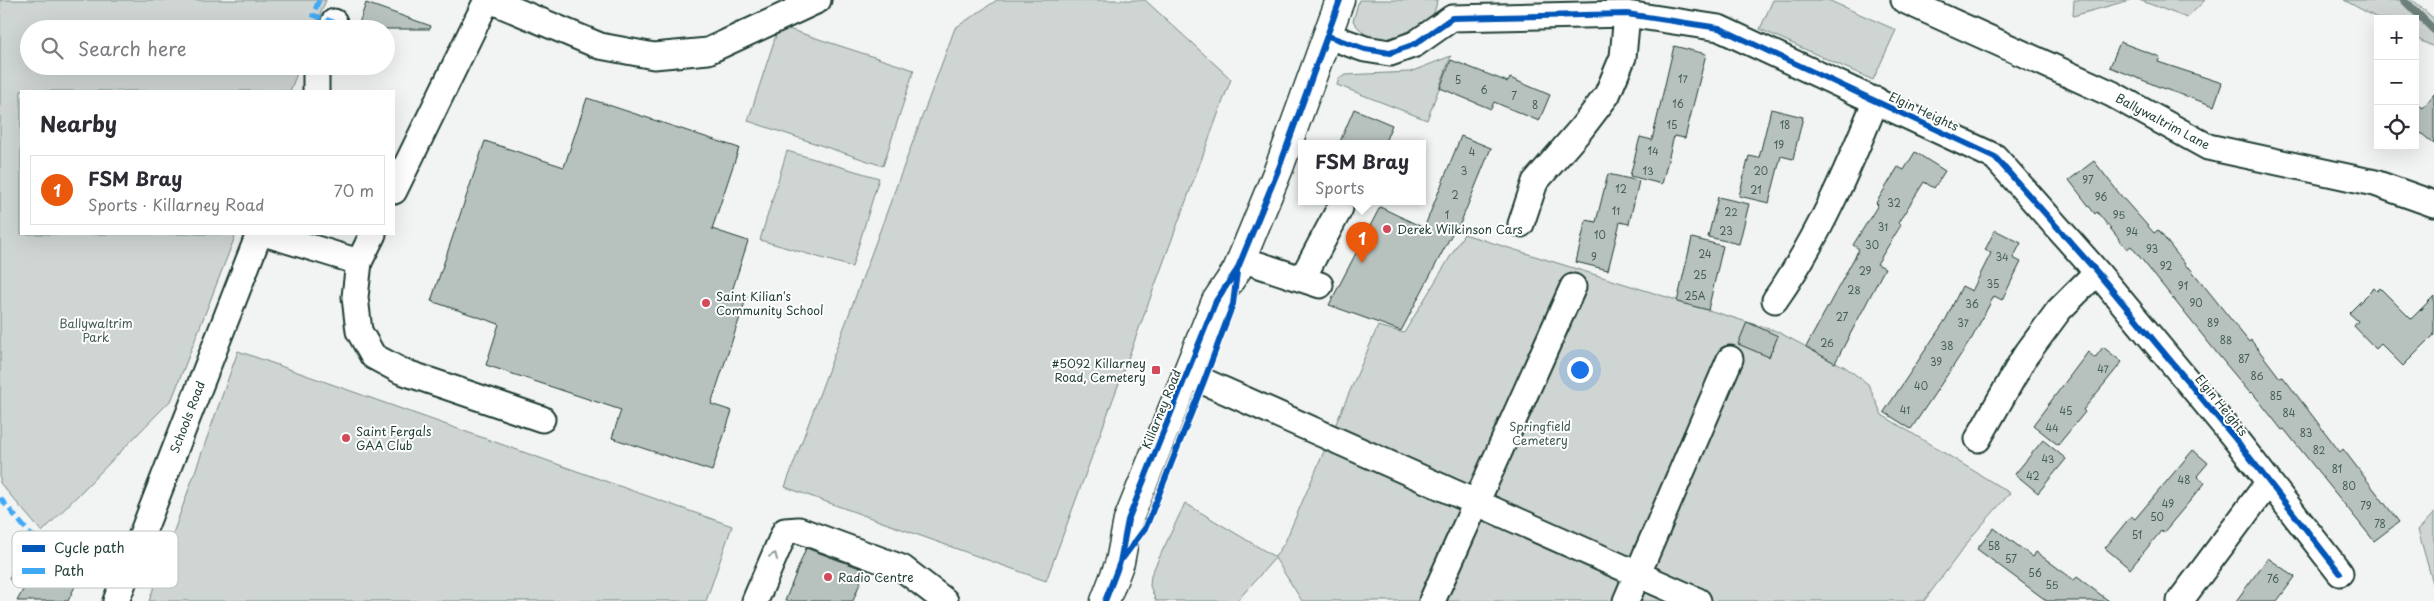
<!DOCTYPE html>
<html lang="en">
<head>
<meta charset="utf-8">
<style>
	body { margin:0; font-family:"Playpen Sans",sans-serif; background:#f2f2f3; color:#2b2b33 }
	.controls { position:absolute; right:15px; top:15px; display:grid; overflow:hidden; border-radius:0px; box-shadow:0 5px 20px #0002 }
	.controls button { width:45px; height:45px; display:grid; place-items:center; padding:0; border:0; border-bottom:1px solid #e1e1e2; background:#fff; color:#2b2b33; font:25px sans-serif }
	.you { position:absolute; left:1579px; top:369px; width:18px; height:18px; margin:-12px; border:4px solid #fff; border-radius:50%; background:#1a73e8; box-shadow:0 0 0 8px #1a73e833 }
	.badge { display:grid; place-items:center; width:32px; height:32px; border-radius:50%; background:#ea580c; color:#fff; font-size:16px; font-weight:700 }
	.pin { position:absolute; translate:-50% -41px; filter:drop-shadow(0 1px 2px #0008) }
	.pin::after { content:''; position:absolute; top:26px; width:18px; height:15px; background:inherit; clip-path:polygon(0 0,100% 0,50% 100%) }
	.popup { position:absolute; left:1298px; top:140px; width:128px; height:65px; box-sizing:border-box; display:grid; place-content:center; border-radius:0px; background:#fff; filter:drop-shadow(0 1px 4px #0005); font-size:16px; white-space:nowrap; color:#7c7c81 }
	.popup b { font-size:19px; color:#2b2b33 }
	.popup::after { content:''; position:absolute; left:50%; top:100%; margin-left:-10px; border:10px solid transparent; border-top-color:#fff }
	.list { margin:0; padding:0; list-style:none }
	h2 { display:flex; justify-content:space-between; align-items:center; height:65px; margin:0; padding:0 20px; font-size:21px }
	h2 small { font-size:16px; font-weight:400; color:#7c7c81 }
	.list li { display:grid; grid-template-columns:32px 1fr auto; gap:15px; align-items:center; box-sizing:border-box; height:70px; margin:0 10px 10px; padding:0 10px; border:1px solid #e1e1e2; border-radius:0px }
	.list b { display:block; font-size:19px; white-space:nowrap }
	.list p { margin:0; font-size:16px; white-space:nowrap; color:#7c7c81 }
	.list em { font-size:16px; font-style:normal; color:#7c7c81 }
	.icon { flex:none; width:28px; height:28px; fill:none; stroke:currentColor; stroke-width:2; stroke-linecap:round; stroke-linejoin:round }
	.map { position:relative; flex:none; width:2434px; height:601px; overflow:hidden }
	.search { position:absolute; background:#fff; box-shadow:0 5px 20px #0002; left:20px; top:20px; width:375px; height:55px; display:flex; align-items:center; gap:12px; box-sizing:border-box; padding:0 18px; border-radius:28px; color:#7c7c81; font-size:19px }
	.panel { position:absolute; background:#fff; box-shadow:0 5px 20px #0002; left:20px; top:90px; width:375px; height:145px; border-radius:0px }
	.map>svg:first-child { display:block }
	.green { fill:#ced5d3; stroke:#768984 }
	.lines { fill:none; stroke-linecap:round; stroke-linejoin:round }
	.stream { stroke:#6d807b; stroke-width:8 }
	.building { fill:#b7c1bd; stroke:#1f3d34 }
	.minor-casing { stroke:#1f3d34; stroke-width:29 }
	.major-casing { stroke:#1f3d34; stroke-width:31 }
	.minor { stroke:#fff; stroke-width:25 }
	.major { stroke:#fff; stroke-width:28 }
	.quiet { stroke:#3fa9f5; stroke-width:5; stroke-dasharray:10 5; stroke-linecap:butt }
	.cycleway-casing { stroke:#fff; stroke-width:9 }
	.cycleway { stroke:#0057b8; stroke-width:6 }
	.oneway { stroke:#8f9e9a }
	.poi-dot { fill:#d1495b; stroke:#fff; stroke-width:2 }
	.labels { text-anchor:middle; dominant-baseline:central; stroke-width:4; stroke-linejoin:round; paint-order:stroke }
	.number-label { font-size:10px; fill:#455e56 }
	.street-label { font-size:12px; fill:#1f3d34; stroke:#fff }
	.poi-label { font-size:12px; fill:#1f3d34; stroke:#fff; text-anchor:start }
	.park-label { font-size:12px; fill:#425b54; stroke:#fff }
	.key { fill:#fff; stroke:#bcc5c2; stroke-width:1 }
	.key-label { font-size:14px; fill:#1f3d34 }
</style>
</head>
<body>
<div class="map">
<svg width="2434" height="601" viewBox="0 0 2434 601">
	<rect width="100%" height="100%" fill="#f2f3f3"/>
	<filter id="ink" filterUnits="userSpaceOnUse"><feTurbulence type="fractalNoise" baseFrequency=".02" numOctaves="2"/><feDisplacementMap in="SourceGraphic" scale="10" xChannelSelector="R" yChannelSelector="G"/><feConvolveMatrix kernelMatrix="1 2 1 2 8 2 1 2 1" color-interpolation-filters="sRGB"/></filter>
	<g filter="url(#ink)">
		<path class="green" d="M0,0H326L314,29H29V66H300L290,91H21V234H236L172,399L42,532L0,483Z
			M997,0H1145L1231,79L1046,581L785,487L955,28Z
			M1359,0H1437C1436,14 1427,25 1419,37C1389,40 1374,50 1353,21Z
			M1773,0H1828L1896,30L1873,80L1760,29Z
			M2074,0H2130L2073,16Z
			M2139,0H2205L2187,18Z
			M2344,0H2413L2434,19V47L2415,38V19H2379Z
			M779,26L914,70L883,166L748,121Z
			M1451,56L1427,120L1337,85L1339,78L1346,75L1410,72Z
			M787,151L879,178L852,267L760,240Z
			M1464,234L1776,331L1845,367L1868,384L1882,415L2010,493L1974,534L1924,601H1302L1275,558L1237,601H1156L1150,586L1151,575L1185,503L1275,557L1285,542L1378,326L1404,333Z
			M238,351L732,526L706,601H149Z
			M2434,513V587L2418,530Z"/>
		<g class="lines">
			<path class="stream" d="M2404,0L2434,30"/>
		</g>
		<path class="building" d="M366,3L431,26L430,29H357Z
			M2120,42L2160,57L2158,62L2222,83L2214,106L2162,88L2110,67Z
			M1674,46L1706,54L1685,138L1674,136L1662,184L1630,176L1640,137L1652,140Z
			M1451,60L1508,82L1510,78L1550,95L1539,121L1494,102L1491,109L1440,88Z
			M2434,94V144L2415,128V102L2423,108Z
			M587,98L739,148L712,229L748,241L732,291L747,296L711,404L732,411L712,471L612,438L621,410L486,365L499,324L431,301L485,141L564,167Z
			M1354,109L1392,125L1384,144H1339Z
			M1771,109L1803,117L1793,159L1781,156L1769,203L1739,196L1749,156L1759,158Z
			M1461,136L1491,148L1458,229L1455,228L1401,331L1329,305L1380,207L1424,228Z
			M1915,152L1945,171L1934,188L1924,182L1898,223L1901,225L1877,264L1885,268L1835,363L1806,347L1859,249L1853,245L1878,205L1876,203L1898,167L1904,170Z
			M2094,161L2122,197L2154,233L2158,230L2188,268L2189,267L2249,342L2251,340L2280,378L2283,377L2340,452L2343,449L2399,522L2374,541L2284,429L2282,430L2252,392L2250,393L2220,357L2131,246L2127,249L2097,212L2095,214L2069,180Z
			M1608,174L1639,181L1629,224L1620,222L1608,270L1576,262L1586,220L1596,222Z
			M1718,197L1749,204L1739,244L1708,237Z
			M1995,230L2021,243L2013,258L2021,262L2002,300L1994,296L1972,338L1911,429L1884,412L1946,319L1962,286L1972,291L1991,253L1985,250Z
			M1692,238L1723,246L1708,310L1677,302Z
			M2374,288L2377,291L2380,288L2411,319L2434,296V335L2403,366L2381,344L2376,349L2354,326L2358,321L2349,313Z
			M1747,322L1778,336L1769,357L1738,344Z
			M2103,347L2122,362L2083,410L2085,412L2058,445L2033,425L2088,352L2095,358Z
			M2043,440L2066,459L2038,493L2015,474Z
			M2193,450L2208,463L2197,476L2205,483L2163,533L2161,531L2130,569L2105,548L2131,516L2135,519Z
			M1994,528L2033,557L2036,552L2074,580L2077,577L2109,601H2047L1977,549Z
			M806,548L865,570L853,601H785Z
			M23,551L78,580L68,601H17L24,588L9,579Z
			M2268,558L2295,577L2277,601H2236Z"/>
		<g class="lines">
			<g class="minor-casing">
				<path id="minor" d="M490,0L600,46L654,56L708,51L818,0
					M1904,0L2112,94L2208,147L2375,183L2434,204
					M332,29L334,22
					M1328,36L1365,49L1390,53L1415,44L1452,18L1627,14L1719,28L1995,157L2097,272L2233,436L2340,573
					M316,91V73L319,66
					M394,191L487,0
					M1521,224L1535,182L1581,129L1607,95L1623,57L1627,14
					M267,234L359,262
					M373,234L359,262L355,297L359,331L373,356L401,371L542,419
					M1241,259L1320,285
					M1302,279L1340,208
					M1775,300C1818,239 1848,169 1876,100
					M1187,374L1698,601
					M1978,439L2025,356L2059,310L2097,272
					M116,601L259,234
					M755,601L785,531L799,530L902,568L945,601
					M1432,601L1573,287
					M1626,601L1730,359
					M2180,601L2268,483"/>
			</g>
			<g class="major-casing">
				<path id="major" d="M1105,601L1120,562L1128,520L1216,301L1237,270L1279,168L1340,0"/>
			</g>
			<use href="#minor" class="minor"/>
			<use href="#major" class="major"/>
			<path class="quiet" d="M319,0L313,15L334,22
				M0,498L31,535L126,575"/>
			<g class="cycleway-casing">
				<path id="cycleway" d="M1328,36L1365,49L1390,53L1415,44L1452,18L1627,14L1719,28L1995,157L2097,272L2233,436L2340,573
					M1123,558L1146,527L1204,381L1233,304L1237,272
					M1105,601L1120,562L1128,520L1216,301L1237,270L1279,168L1340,0"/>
			</g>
			<use href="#cycleway" class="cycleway"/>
		</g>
		<defs><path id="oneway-chevron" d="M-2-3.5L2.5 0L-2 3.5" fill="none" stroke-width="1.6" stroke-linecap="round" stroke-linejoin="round" transform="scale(1.25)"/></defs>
		<use class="oneway" href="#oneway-chevron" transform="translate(774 556) rotate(-67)"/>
	</g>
	<g class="poi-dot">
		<circle cx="1387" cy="229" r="5"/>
		<circle cx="706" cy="303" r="5"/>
		<rect x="1151" y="365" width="10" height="10" rx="2.5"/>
		<circle cx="346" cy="438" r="5"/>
		<circle cx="828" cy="577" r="5"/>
	</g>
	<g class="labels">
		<g class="number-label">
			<text x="1683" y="78">17</text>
			<text x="1458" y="79">5</text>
			<text x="1484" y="89">6</text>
			<text x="1514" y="95">7</text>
			<text x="1678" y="103">16</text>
			<text x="1535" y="104">8</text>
			<text x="1672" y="124">15</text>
			<text x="1785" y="124">18</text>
			<text x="1779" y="144">19</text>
			<text x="1653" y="150">14</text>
			<text x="1472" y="151">4</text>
			<text x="1464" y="170">3</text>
			<text x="1648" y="170">13</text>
			<text x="1761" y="170">20</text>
			<text x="2088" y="179">97</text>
			<text x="1621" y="188">12</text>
			<text x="1756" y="189">21</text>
			<text x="1455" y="194">2</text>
			<text x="2101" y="196">96</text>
			<text x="1894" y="202">32</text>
			<text x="1616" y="210">11</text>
			<text x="1731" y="211">22</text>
			<text x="1447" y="214">1</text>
			<text x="2119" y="214">95</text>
			<text x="1883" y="226">31</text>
			<text x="1726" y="230">23</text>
			<text x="2132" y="231">94</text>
			<text x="1600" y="234">10</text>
			<text x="1872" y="244">30</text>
			<text x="2152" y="248">93</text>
			<text x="1705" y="253">24</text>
			<text x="1594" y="256">9</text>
			<text x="2002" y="256">34</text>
			<text x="2166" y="265">92</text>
			<text x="1865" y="270">29</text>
			<text x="1700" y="274">25</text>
			<text x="1993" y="283">35</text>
			<text x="2183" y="285">91</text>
			<text x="1854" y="289">28</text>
			<text x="1695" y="295">25A</text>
			<text x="2196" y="302">90</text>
			<text x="1972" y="303">36</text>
			<text x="1842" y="316">27</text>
			<text x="1963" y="322">37</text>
			<text x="2213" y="322">89</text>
			<text x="2226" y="339">88</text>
			<text x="1827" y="342">26</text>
			<text x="1947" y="345">38</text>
			<text x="2244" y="358">87</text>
			<text x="1936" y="361">39</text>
			<text x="2103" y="368">47</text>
			<text x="2257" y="375">86</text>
			<text x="1921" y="385">40</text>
			<text x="2276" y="395">85</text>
			<text x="1905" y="409">41</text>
			<text x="2066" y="410">45</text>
			<text x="2289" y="412">84</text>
			<text x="2052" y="427">44</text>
			<text x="2306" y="432">83</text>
			<text x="2319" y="449">82</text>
			<text x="2048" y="458">43</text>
			<text x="2337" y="468">81</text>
			<text x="2033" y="475">42</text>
			<text x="2184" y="479">48</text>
			<text x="2349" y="485">80</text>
			<text x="2168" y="503">49</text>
			<text x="2366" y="505">79</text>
			<text x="2157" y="516">50</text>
			<text x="2380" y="523">78</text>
			<text x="2137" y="534">51</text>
			<text x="1994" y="545">58</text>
			<text x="2011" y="558">57</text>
			<text x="2035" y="572">56</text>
			<text x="2273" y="578">76</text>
			<text x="2052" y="584">55</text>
		</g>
		<g class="street-label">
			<text transform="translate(1924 111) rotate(25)">Elgin Heights</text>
			<text transform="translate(2163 121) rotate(28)">Ballywaltrim Lane</text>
			<text transform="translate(2222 405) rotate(51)">Elgin Heights</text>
			<text transform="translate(1161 409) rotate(-68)">Killarney Road</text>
			<text transform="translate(187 417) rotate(-69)">Schools Road</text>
		</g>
		<g class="poi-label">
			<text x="1397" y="229">Derek Wilkinson Cars</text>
			<text x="716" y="296">Saint Kilian's<tspan x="716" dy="14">Community School</tspan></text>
			<text x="1146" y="363" text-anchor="end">#5092 Killarney<tspan x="1146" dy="14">Road, Cemetery</tspan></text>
			<text x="356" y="431">Saint Fergals<tspan x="356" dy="14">GAA Club</tspan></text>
			<text x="838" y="577">Radio Centre</text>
		</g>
		<g class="park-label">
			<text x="96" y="323">Ballywaltrim<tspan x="96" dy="14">Park</tspan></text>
			<text x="1540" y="426">Springfield<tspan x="1540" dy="14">Cemetery</tspan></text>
		</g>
	</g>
	<rect x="12" y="531" width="166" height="57" rx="8" class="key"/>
	<rect x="22" y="545" width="23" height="7" fill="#0057b8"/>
	<rect x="22" y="568" width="23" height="6" fill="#3fa9f5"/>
	<g class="key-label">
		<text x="54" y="553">Cycle path</text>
		<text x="54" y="576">Path</text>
	</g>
</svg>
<div class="controls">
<button>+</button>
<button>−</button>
<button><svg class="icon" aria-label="locate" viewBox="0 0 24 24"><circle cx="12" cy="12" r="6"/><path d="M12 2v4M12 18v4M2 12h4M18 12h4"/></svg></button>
</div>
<div class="you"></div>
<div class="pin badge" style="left:1362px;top:263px">1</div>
<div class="popup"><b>FSM Bray</b>Sports</div>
<div class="search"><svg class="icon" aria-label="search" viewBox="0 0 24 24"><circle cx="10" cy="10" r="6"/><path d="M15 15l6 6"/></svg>Search here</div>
<section class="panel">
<h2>Nearby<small></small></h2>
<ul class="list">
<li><span class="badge">1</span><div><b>FSM Bray</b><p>Sports · Killarney Road</p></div><em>70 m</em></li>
</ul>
</section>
</div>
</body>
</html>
